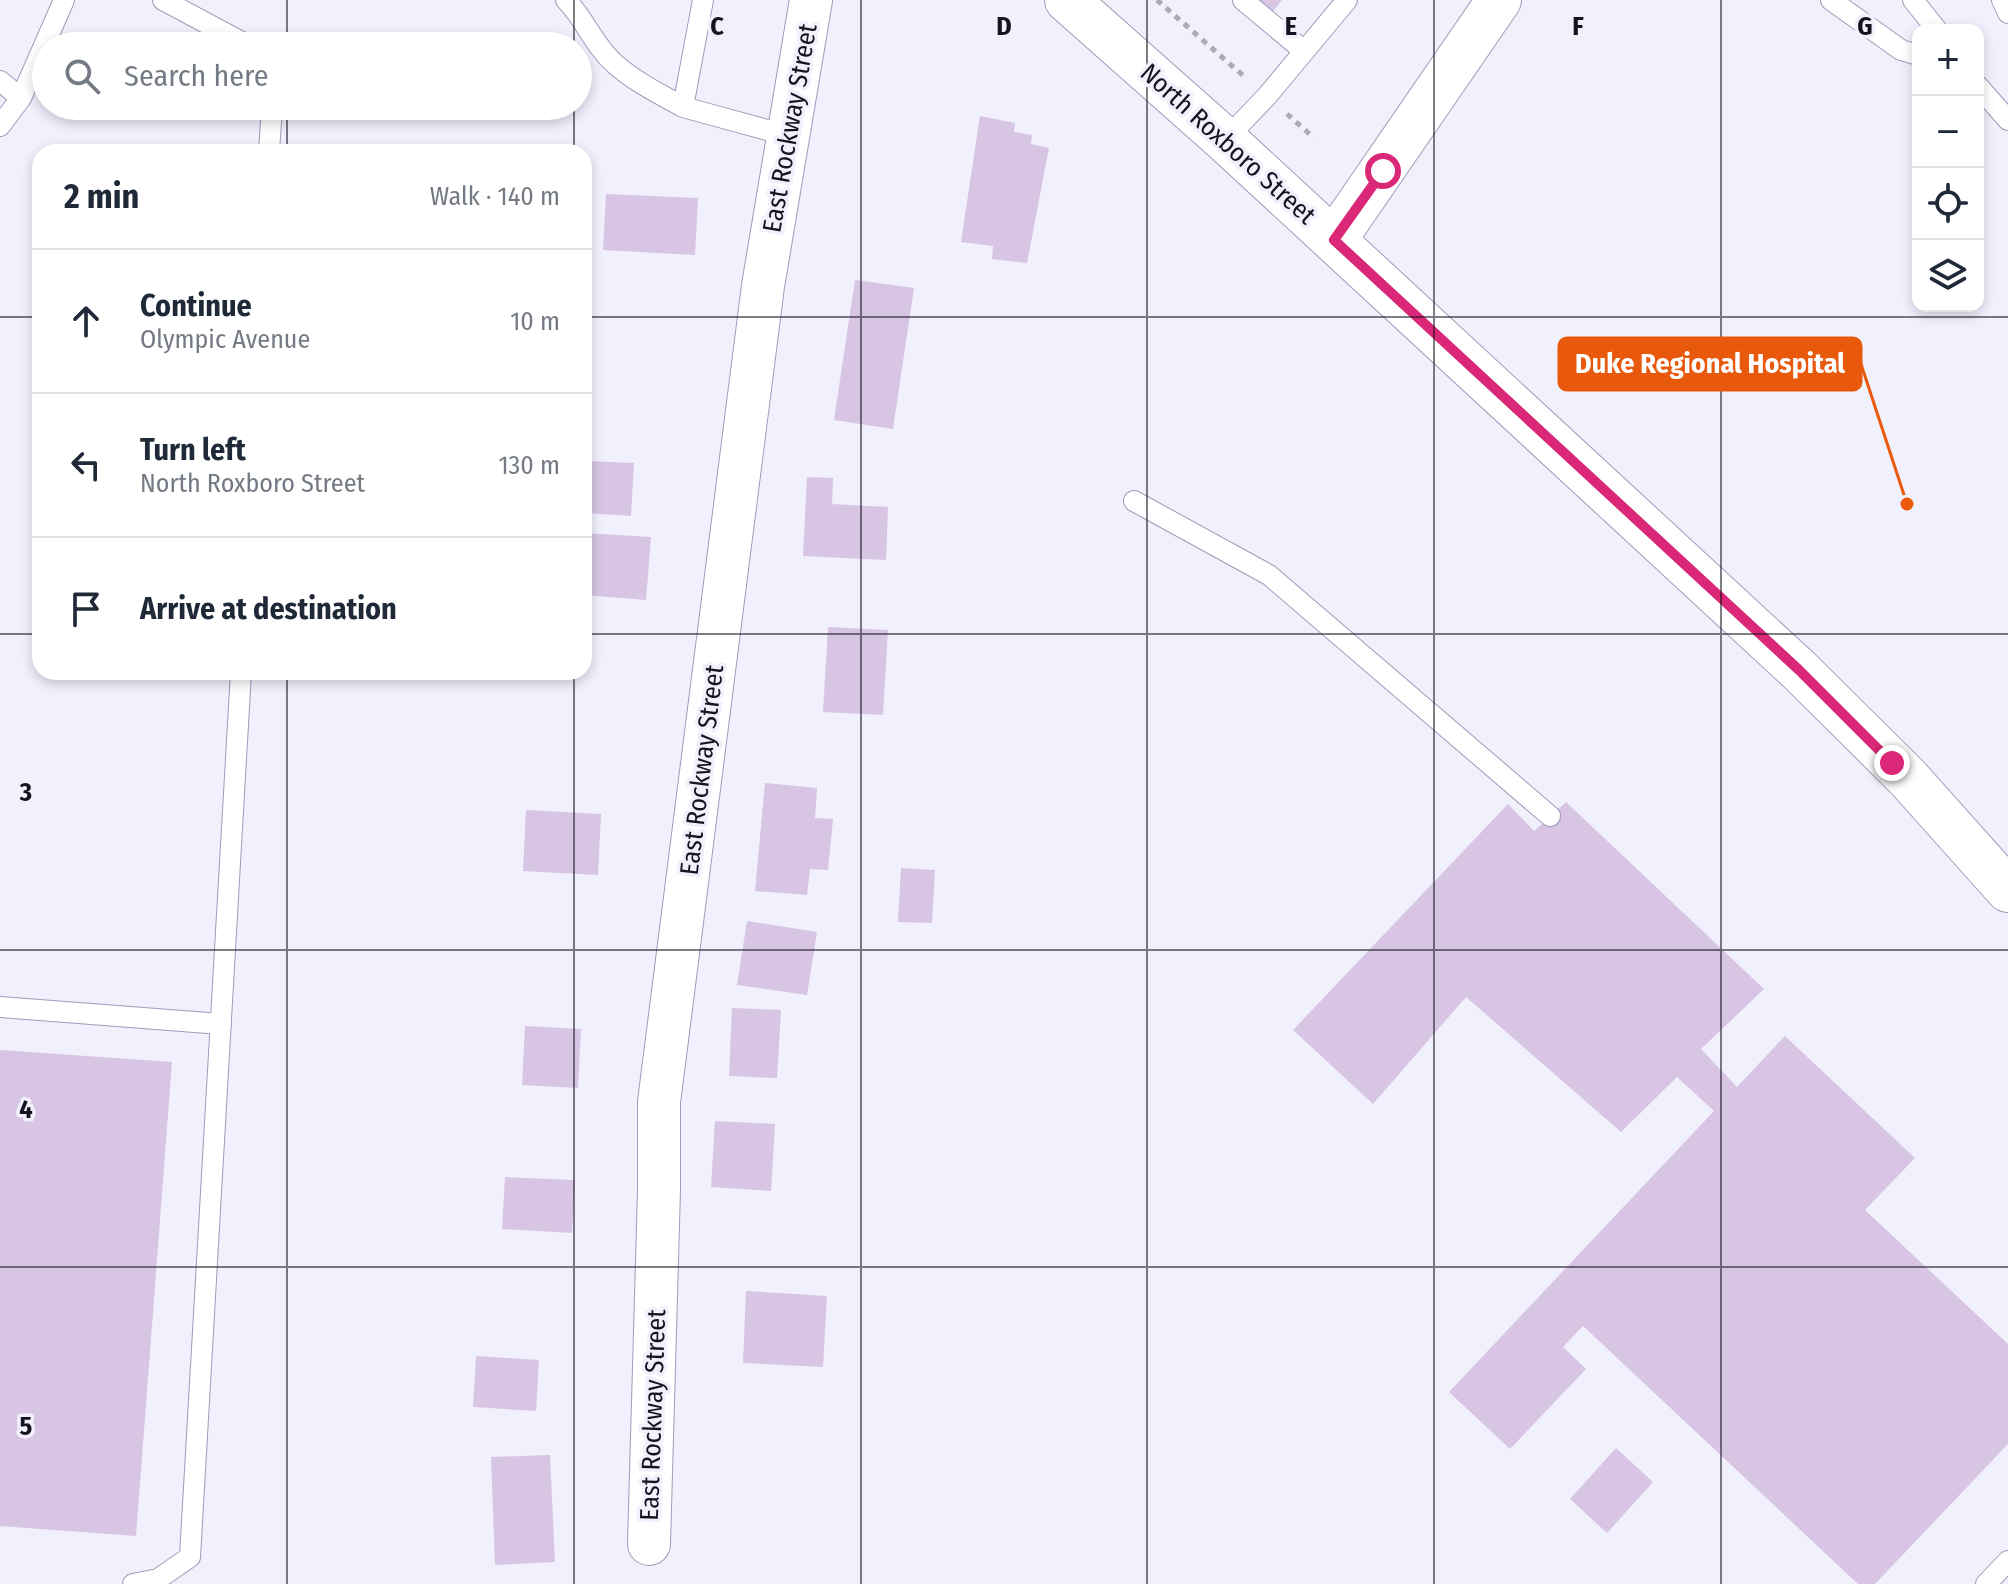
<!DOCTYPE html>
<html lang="en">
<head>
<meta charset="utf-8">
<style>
	body { margin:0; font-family:"Fira Sans Condensed",sans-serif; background:#f2f2f3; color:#1f2937 }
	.controls { position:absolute; right:24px; top:24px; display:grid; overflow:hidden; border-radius:16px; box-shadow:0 4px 12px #0003 }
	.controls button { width:72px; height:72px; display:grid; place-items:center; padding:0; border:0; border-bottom:2px solid #e0e1e3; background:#fff; color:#1f2937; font:40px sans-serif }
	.stop { position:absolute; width:24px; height:24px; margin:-18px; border:6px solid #db2777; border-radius:50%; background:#fff }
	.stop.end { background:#db2777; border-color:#fff; box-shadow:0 2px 8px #0008 }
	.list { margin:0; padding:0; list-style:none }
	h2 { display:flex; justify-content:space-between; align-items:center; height:104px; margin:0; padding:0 32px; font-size:34px }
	h2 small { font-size:26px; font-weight:400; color:#747a83 }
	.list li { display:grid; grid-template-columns:52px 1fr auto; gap:24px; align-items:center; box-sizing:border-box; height:144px; padding:0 32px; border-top:2px solid #e0e1e3 }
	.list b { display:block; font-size:30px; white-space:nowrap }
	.list p { margin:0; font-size:26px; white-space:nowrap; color:#747a83 }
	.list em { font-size:26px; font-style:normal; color:#747a83 }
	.icon { flex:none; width:44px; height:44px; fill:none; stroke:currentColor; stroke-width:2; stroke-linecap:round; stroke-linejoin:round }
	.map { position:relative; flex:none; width:2008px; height:1584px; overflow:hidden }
	.search { position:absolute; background:#fff; box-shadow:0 4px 12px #0003; left:32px; top:32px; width:560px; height:88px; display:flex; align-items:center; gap:20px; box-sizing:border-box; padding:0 28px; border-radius:44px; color:#747a83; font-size:30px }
	.panel { position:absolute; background:#fff; box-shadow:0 4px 12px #0003; left:32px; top:144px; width:560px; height:536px; border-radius:24px }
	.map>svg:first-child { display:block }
	.building { fill:#d7c5e3 }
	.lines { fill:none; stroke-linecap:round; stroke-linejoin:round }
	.lane-casing { stroke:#9f9bba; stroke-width:22 }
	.street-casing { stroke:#9f9bba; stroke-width:44 }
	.secondary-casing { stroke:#9f9bba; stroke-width:46 }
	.primary-casing { stroke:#9f9bba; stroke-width:46 }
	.path { stroke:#abaab6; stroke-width:5; stroke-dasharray:6 6; stroke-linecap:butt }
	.lane { stroke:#fff; stroke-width:20 }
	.street { stroke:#fff; stroke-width:42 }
	.secondary { stroke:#fff; stroke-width:44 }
	.primary { stroke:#fff; stroke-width:44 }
	.route { stroke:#db2777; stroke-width:10 }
	.grid { fill:none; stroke:#15131f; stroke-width:2; stroke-opacity:0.55 }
	.labels { text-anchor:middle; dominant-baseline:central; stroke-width:7; stroke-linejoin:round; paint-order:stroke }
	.street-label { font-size:26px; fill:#15131f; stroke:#f1f0fd }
	.grid-label { font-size:26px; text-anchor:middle; font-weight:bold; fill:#15131f; stroke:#f1f0fd; stroke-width:7; stroke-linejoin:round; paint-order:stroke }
	.leader { fill:none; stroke:#e8590c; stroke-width:3 }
	.callout-dot { fill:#e8590c; stroke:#f1f0fd; stroke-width:3 }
	.callout { fill:#e8590c; stroke:#e8590c; stroke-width:3 }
	.callout-label { font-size:28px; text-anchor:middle; font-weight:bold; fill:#fff }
</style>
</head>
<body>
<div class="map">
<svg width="2008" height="1584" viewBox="0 0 2008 1584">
	<rect width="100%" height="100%" fill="#f1f0fd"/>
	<path class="building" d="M1250,0H1282L1269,16Z
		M980,116L1015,123L1014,132L1032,135L1031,144L1049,148L1027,263L992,259L993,246L961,242Z
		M606,194L698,198L695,255L603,250Z
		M855,280L914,288L893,429L834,420Z
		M584,461L634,463L631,516L584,513Z
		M807,477L833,478L832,504L888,507L886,560L803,556Z
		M584,533L651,537L646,600L584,595Z
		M828,627L888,630L883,715L823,712Z
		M765,783L817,788L815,818L833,819L828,870L810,869L807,895L755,891Z
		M1566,802L1764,989L1701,1049L1737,1087L1785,1036L1915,1158L1865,1210L2008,1344V1444L1875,1584H1858L1583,1326L1563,1347L1586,1369L1510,1449L1449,1392L1714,1111L1677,1077L1621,1132L1466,997L1373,1104L1293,1030L1508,804L1534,831Z
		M526,810L601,814L598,875L523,871Z
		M901,868L935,870L932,923L898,922Z
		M747,921L817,932L807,995L737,985Z
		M732,1008L781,1010L777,1078L729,1076Z
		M525,1026L581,1029L578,1088L522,1085Z
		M0,1050L172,1062L136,1536L0,1526Z
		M715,1121L775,1124L771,1191L711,1187Z
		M505,1177L575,1180L572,1233L502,1229Z
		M746,1291L827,1296L823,1367L743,1363Z
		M476,1356L539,1360L536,1411L473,1407Z
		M1616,1448L1653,1482L1607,1533L1570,1499Z
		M550,1455L555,1562L495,1565L491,1457Z"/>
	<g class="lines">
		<g class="lane-casing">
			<path id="lane" d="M163,0L249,46
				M566,0C585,19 594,46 615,64C635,82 660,94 683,107
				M703,0L683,107L789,136
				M1243,0L1304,51
				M1831,0L1901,50L1918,55
				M1913,0L1937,30
				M2002,0L2008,13
				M0,81L21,98
				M1978,86L2008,120
				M0,126L21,98L64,0
				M1225,140L1267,96L1347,0
				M269,152L272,106
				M1134,501L1269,575L1550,816
				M0,1007L221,1024
				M133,1584L158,1579L190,1557L241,672
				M1986,1584L2008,1561"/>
		</g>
		<g class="street-casing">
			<path id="street" d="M649,1544L659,1190V1102L763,286L811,0"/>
		</g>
		<g class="secondary-casing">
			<path id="secondary" d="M1334,240L1499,0"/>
		</g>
		<g class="primary-casing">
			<path id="primary" d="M1067,0L1225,140L1799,670L1907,777L2008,890"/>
		</g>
		<path class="path" d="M1157,0L1247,79
			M1287,114L1314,138"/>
		<use href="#lane" class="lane"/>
		<use href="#street" class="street"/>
		<use href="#secondary" class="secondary"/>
		<use href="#primary" class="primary"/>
	</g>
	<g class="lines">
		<path class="route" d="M1383,171L1334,240L1799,670L1892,763"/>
	</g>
	<path class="grid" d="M287,0V46M574,0V46M861,0V1584M1147,0V1584M1434,0V1584M1721,0V1584M287,106V152M574,106V152M0,317H40M584,317H2008M0,634H40M584,634H2008M287,672V1584M574,672V1584M0,950H2008M0,1267H2008"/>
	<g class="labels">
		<g class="street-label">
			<text transform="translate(790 128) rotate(-80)">East Rockway Street</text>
			<text transform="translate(1228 144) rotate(42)">North Roxboro Street</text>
			<text transform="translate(702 770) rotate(-83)">East Rockway Street</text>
			<text transform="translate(653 1415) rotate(-88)">East Rockway Street</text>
		</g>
	</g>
	<g class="grid-label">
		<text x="717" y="35">C</text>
		<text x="1004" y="35">D</text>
		<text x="1291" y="35">E</text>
		<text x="1578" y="35">F</text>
		<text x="1865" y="35">G</text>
		<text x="26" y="801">3</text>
		<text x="26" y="1118">4</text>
		<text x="26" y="1435">5</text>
	</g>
	<path class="leader" d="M1907 504L1861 364"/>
	<circle class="callout-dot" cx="1907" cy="504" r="8"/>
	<rect class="callout" x="1559" y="338" width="302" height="52" rx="8"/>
	<g class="callout-label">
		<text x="1710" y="373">Duke Regional Hospital</text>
	</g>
</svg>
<div class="controls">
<button>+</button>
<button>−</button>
<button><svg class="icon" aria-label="locate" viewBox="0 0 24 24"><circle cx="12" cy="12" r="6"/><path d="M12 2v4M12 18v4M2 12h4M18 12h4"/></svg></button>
<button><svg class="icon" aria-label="layers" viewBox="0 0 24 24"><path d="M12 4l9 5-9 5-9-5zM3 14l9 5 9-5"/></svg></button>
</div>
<div class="stop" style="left:1383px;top:171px"></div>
<div class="stop end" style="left:1892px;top:763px"></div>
<div class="search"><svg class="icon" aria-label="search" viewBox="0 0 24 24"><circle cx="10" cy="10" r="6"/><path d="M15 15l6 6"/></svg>Search here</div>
<section class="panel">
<h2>2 min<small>Walk · 140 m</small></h2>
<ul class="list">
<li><svg class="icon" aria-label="ahead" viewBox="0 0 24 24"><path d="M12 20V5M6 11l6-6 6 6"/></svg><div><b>Continue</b><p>Olympic Avenue</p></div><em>10 m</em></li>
<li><svg class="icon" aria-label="left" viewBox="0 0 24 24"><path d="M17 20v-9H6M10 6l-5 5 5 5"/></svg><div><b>Turn left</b><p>North Roxboro Street</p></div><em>130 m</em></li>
<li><svg class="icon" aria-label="arrive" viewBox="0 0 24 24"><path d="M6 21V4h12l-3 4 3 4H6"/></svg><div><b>Arrive at destination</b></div></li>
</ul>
</section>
</div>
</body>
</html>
